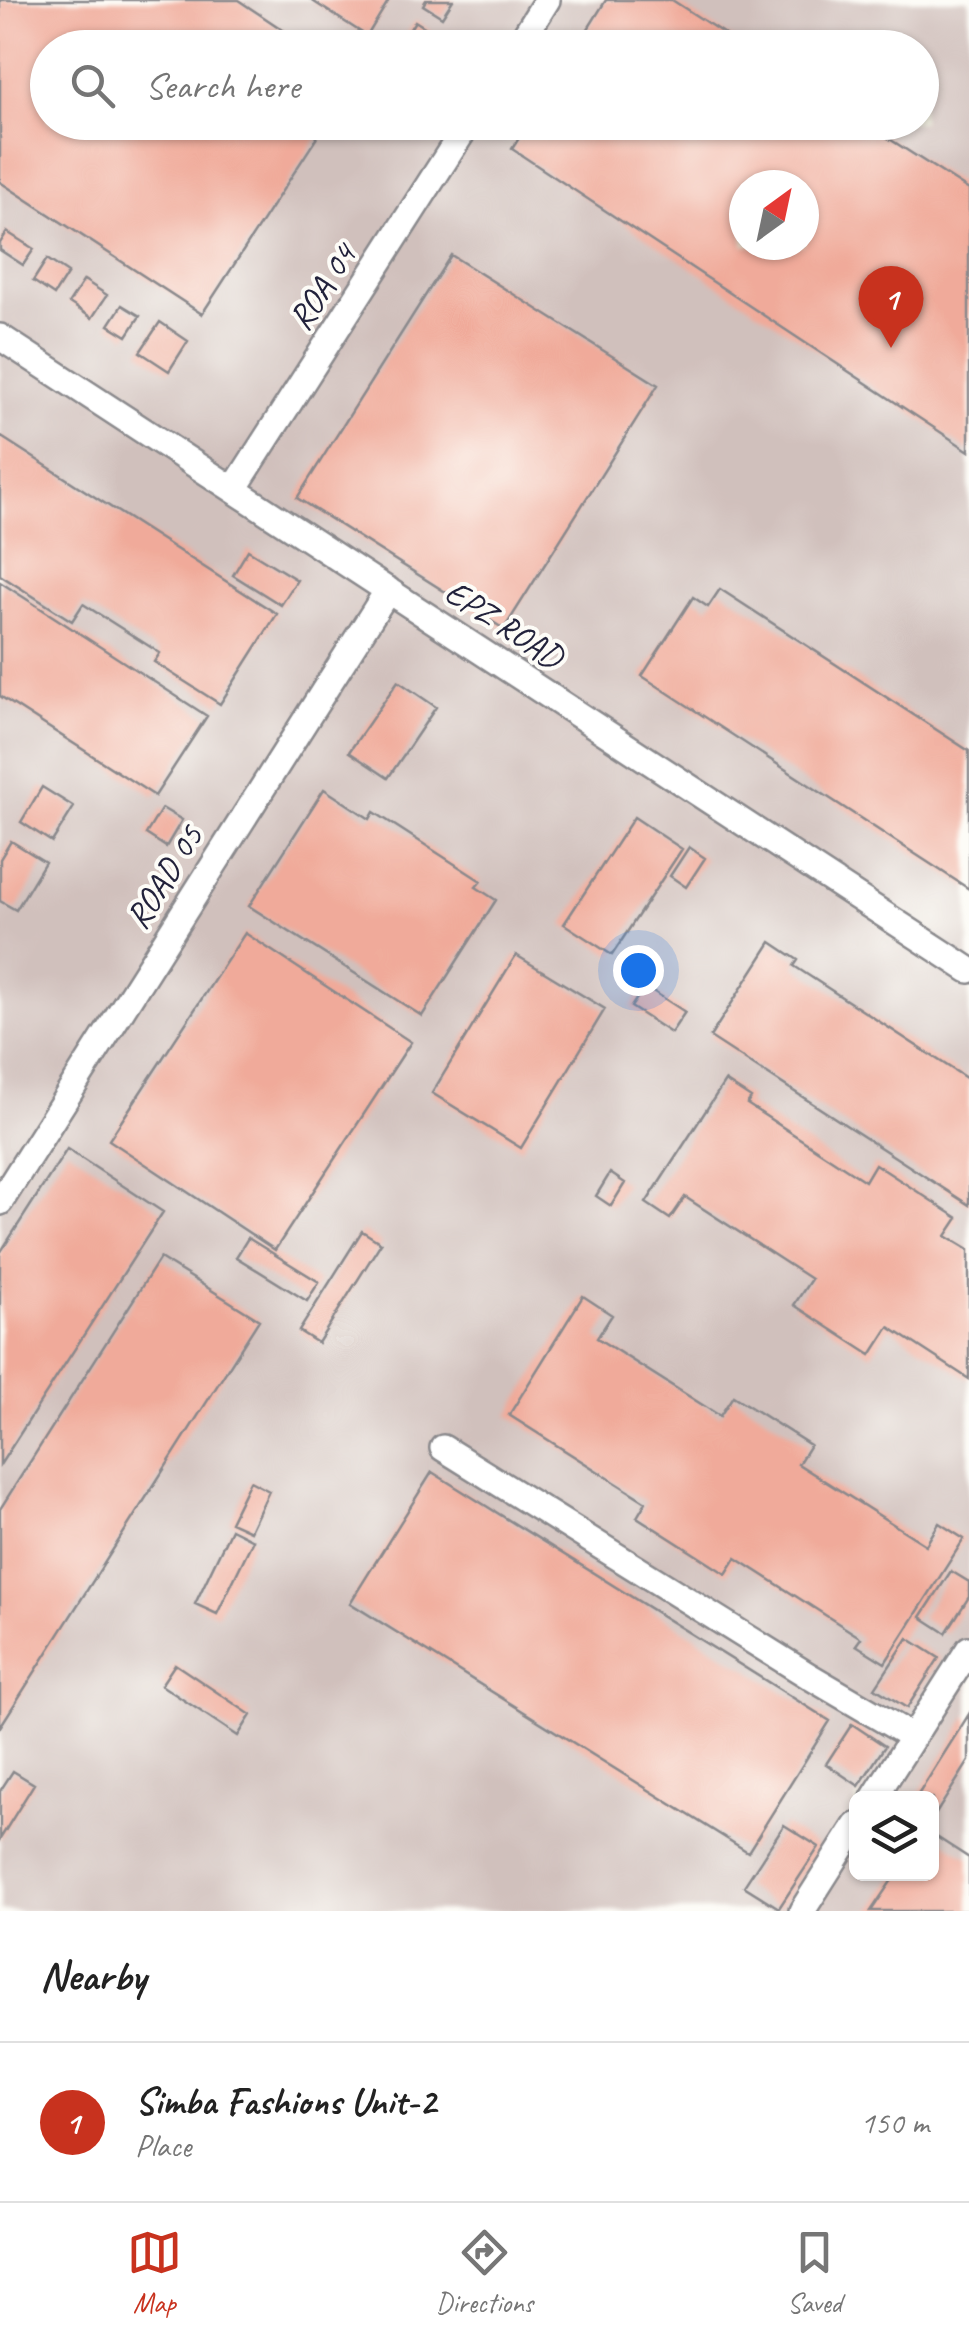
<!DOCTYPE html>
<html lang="en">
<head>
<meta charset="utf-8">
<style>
	body { margin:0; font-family:Caveat,sans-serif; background:#f2f2f2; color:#222 }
	.controls { position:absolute; right:30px; bottom:30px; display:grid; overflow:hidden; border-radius:15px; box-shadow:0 2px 8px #0004 }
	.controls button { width:90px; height:90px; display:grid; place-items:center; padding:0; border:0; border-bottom:2px solid #e0e0e0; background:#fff; color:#222; font:50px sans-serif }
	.compass { position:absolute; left:729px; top:170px; width:90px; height:90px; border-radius:50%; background:#fff; box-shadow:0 2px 8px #0004; rotate:33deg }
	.you { position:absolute; left:638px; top:970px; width:35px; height:35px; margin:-25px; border:8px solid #fff; border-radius:50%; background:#1a73e8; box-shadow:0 0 0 15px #1a73e833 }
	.badge { display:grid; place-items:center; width:65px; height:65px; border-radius:50%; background:#c8321e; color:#fff; font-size:32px; font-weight:700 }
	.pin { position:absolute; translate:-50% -82px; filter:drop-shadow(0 2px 5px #0008) }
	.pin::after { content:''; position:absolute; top:52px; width:35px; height:30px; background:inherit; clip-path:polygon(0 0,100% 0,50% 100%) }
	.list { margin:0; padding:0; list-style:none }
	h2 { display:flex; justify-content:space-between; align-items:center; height:130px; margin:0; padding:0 40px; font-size:42px }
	h2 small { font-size:32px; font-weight:400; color:#767676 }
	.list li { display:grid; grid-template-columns:65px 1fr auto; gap:30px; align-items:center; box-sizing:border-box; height:160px; padding:0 40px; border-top:2px solid #e0e0e0 }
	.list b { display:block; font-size:38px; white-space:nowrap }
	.list p { margin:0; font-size:32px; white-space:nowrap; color:#767676 }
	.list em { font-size:32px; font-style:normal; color:#767676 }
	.icon { flex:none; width:55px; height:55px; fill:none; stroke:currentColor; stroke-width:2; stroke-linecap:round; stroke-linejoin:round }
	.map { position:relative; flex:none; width:969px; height:1911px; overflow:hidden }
	.search { position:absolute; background:#fff; box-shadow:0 2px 8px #0004; left:30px; right:30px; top:30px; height:110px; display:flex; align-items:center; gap:25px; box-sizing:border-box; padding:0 35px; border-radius:55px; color:#767676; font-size:38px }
	.sheet { height:290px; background:#fff }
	nav { display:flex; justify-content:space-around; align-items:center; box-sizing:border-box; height:140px; border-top:2px solid #e0e0e0; background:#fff; font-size:28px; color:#767676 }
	nav a { display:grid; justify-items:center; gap:5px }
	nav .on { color:#c8321e }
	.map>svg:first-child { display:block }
	.industrial { fill:#d0c0bc; fill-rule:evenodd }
	.building { fill:#f0aa9a; fill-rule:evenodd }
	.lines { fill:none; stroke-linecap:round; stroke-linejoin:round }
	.minor-casing { stroke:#8a898c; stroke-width:30 }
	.minor { stroke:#fff; stroke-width:25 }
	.labels { text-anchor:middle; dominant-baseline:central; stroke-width:8; stroke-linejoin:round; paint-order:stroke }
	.street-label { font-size:35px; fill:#22223b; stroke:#fdfcf7 }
</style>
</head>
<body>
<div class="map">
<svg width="969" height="1911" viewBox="0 0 969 1911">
	<rect width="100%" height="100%" fill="#fdfcf7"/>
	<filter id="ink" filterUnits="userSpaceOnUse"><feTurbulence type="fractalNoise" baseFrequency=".01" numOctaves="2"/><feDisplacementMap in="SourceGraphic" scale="20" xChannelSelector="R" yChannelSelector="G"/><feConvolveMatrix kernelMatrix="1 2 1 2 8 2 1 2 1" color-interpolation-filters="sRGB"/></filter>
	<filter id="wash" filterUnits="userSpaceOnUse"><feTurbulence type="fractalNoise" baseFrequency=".0048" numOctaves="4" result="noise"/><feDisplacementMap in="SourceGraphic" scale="40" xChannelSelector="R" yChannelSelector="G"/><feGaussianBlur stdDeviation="2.25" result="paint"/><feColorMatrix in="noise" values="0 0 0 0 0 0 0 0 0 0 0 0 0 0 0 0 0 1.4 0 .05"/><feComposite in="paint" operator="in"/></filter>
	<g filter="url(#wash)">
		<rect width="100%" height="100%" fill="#f3f0dd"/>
		<path class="industrial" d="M0,0H969V1911H0ZM48,48H922V122H48ZM744,185H804V245H744ZM856,1798H932V1874H856Z"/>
		<g id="blocks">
			<path class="building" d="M0,0H238L310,48H48V122H327L202,314L0,182Z
				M311,0H389L367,36Z
				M426,0H453L442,17L423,5Z
				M606,0H672L746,48H576Z
				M415,21L440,37L433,48H398Z
				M529,122H863L969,190V451L512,149ZM744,185H804V245H744Z
				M7,232L34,249L23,265L0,250V243Z
				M451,255L658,385L504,629L297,498Z
				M47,259L68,273L54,295L33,281Z
				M84,280L107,295L92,318L69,303Z
				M122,305L140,316L127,336L109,325Z
				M160,322L188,341L169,371L140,352Z
				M0,436L277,614L220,704L154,662L160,653L83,604L72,621L0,575Z
				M248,550L297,580L281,605L233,575Z
				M0,582L207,716L155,796L0,696Z
				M720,589L969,751V889L642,676L693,597L708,607Z
				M398,681L436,707L388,778L349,752Z
				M42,787L74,807L52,842L21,822Z
				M324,789L370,819L374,812L481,881L476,887L496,900L422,1016L249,906Z
				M162,808L182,820L166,847L146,834Z
				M634,817L682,849L612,955L564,924Z
				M11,841L45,862L16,910L0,901V859Z
				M689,847L705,858L686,887L670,876Z
				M245,933L411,1042L275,1250L109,1140Z
				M771,942L798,960L794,966L969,1080V1205L710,1037Z
				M516,955L605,1009L521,1148L432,1093Z
				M645,986L685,1012L671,1033L631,1007Z
				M725,1081L751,1098L747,1104L865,1181L875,1164L958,1218L946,1236L969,1250V1379L889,1327L871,1355L794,1305L811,1279L685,1197L670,1219L646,1203Z
				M67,1149L163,1212L0,1465V1253Z
				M610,1173L625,1183L611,1206L596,1196Z
				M362,1231L381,1243L318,1343L299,1331Z
				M248,1238L319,1282L307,1301L236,1257Z
				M160,1258L259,1320L0,1727V1509Z
				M583,1296L612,1315L597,1338L720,1416L733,1396L810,1445L798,1464L926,1545L939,1523L964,1539L885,1663L856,1645L861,1638L736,1558L726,1574L637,1517L646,1502L509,1415Z
				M432,1472L830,1721L748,1852L350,1603Z
				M250,1481L269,1491L250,1531L230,1522Z
				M231,1529L253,1540L217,1614L195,1604Z
				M951,1571L969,1582V1597L946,1633L921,1617Z
				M908,1638L939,1658L907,1708L875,1688Z
				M175,1664L251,1715L238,1736L161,1685Z
				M969,1714V1761L932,1820V1798H916Z
				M852,1724L885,1746L859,1786L826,1764Z
				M13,1771L34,1784L0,1839V1791Z
				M784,1825L819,1847L779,1908L744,1886Z
				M932,1834L969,1858V1911H871L896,1874H932Z"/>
		</g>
	</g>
	<g filter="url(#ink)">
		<use href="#blocks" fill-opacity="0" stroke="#8a898c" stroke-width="2.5"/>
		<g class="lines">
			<g class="minor-casing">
				<path id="minor" d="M517,48L547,0
					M0,337L969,970
					M234,489L469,122
					M0,1202L388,590
					M443,1448L809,1676L913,1737
					M874,1798L969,1649
					M802,1911L856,1826"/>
			</g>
			<use href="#minor" class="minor"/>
		</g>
	</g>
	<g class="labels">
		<g class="street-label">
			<text transform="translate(322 287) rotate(-57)">ROA 04</text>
			<text transform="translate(504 624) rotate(33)">EPZ ROAD</text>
			<text transform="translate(164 877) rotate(-58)">ROAD 05</text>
		</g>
	</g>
</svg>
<div class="controls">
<button><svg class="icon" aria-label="layers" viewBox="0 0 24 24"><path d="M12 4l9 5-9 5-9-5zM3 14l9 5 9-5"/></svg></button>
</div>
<svg class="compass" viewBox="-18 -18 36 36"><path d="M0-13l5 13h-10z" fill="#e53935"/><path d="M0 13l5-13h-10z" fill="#767676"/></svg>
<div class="you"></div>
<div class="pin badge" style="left:891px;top:348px">1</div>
<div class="search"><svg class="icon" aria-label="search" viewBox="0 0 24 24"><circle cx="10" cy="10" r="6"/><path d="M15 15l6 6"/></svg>Search here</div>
</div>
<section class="sheet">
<h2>Nearby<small></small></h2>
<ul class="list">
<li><span class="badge">1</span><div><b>Simba Fashions Unit-2</b><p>Place</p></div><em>150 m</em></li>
</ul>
</section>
<nav>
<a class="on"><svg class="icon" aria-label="map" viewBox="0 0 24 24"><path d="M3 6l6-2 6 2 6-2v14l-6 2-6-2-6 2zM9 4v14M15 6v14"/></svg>Map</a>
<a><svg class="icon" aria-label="directions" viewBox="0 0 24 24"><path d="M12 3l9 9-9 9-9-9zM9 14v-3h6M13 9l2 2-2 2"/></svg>Directions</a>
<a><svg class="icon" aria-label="saved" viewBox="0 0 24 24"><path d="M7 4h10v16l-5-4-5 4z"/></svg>Saved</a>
</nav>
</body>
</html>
